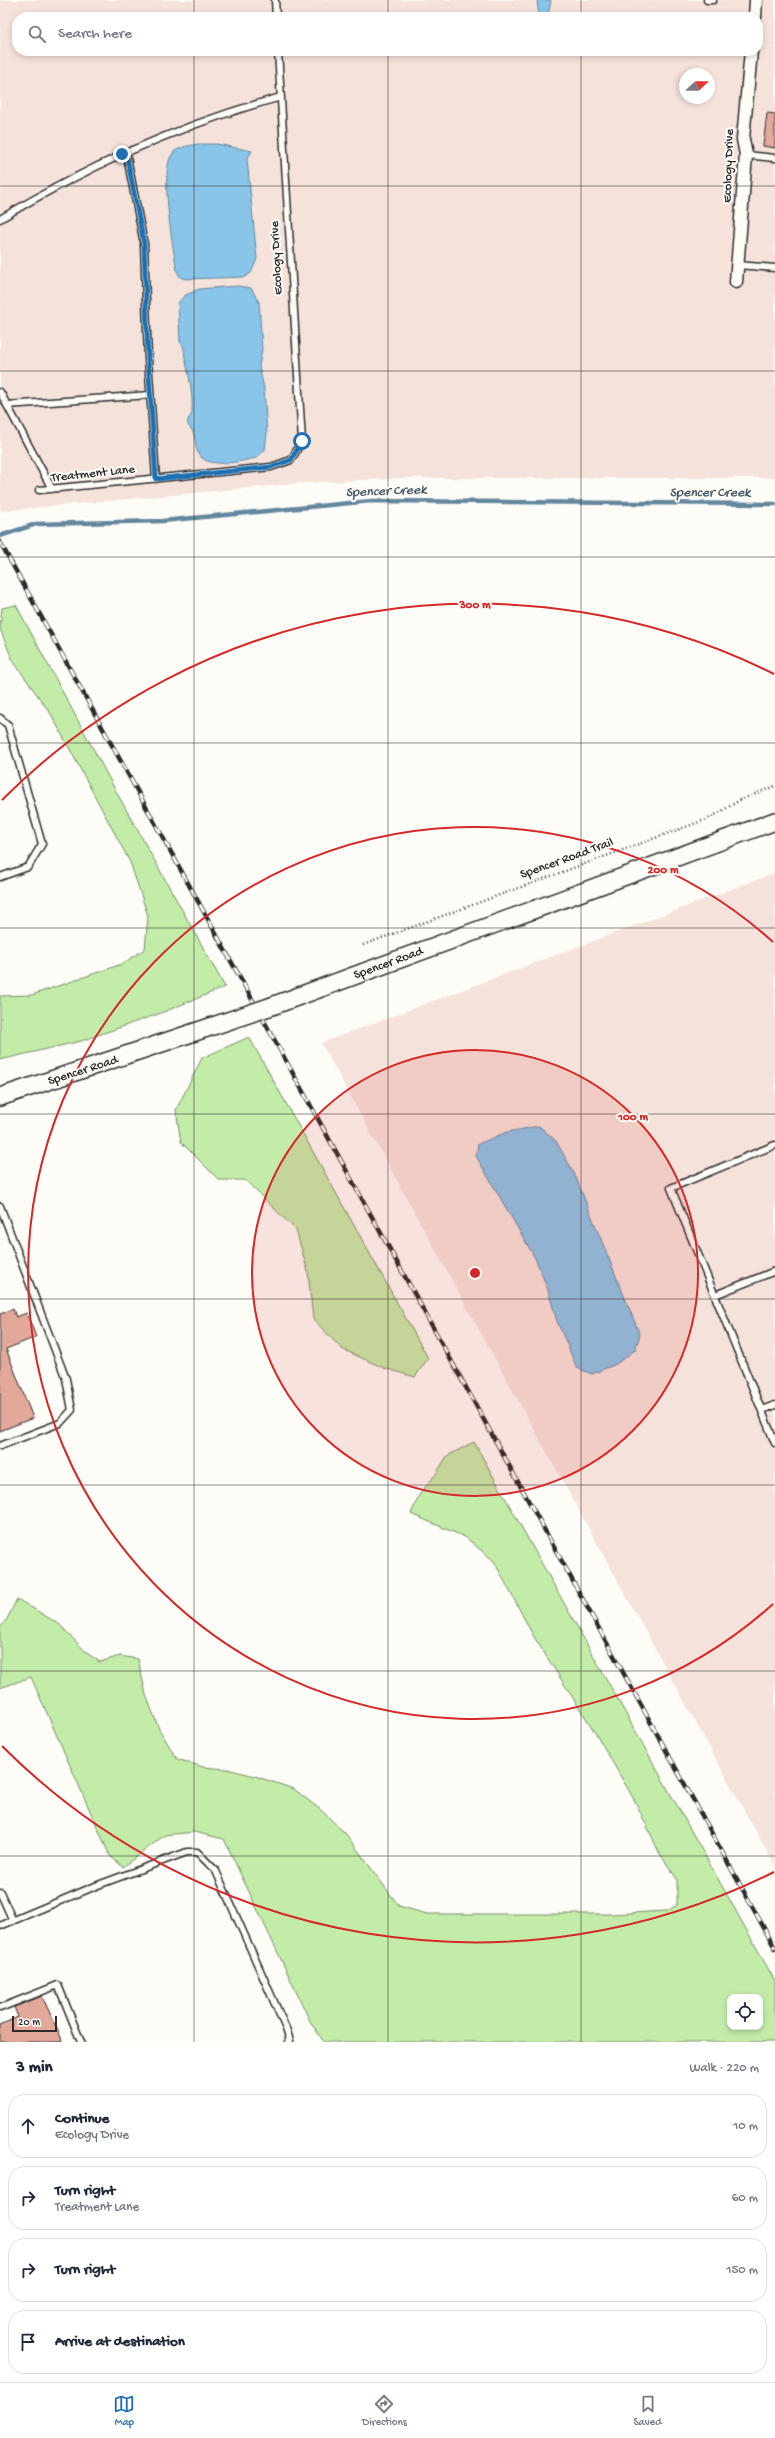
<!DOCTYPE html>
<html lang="en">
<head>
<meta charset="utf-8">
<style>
	body { margin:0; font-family:"Gochi Hand",sans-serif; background:#f2f2f3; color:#1f2937 }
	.controls { position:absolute; right:12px; bottom:12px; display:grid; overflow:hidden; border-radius:8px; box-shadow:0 2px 6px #0003 }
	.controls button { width:36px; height:36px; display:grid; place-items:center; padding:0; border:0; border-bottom:1px solid #e0e1e3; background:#fff; color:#1f2937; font:20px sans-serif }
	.compass { position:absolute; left:679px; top:68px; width:36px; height:36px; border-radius:50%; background:#fff; box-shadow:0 2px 6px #0003; rotate:68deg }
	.scale { position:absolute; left:12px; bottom:10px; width:45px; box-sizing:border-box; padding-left:4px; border:2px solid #2b2b2b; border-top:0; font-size:11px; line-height:14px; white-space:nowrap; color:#2b2b2b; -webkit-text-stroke:3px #fdfcf7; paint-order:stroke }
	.stop { position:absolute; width:12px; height:12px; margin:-9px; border:3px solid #1f6fb2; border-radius:50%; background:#fff }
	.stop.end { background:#1f6fb2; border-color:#fff; box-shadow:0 1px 4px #0008 }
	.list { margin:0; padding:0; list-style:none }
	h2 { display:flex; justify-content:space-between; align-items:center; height:52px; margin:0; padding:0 16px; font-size:17px }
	h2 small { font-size:13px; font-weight:400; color:#747a83 }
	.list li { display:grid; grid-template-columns:26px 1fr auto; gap:12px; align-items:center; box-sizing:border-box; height:64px; margin:0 8px 8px; padding:0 8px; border:1px solid #e0e1e3; border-radius:16px }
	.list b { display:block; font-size:15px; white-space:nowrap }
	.list p { margin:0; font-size:13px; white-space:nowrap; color:#747a83 }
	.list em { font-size:13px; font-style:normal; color:#747a83 }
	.icon { flex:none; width:22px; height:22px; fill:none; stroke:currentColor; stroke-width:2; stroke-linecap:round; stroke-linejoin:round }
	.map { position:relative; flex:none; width:775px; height:2042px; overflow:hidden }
	.search { position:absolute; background:#fff; box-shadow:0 2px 6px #0003; left:12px; right:12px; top:12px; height:44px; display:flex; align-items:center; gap:10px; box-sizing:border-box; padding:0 14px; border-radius:16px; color:#747a83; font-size:15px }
	.sheet { height:340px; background:#fff }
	nav { display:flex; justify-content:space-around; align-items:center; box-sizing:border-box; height:56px; border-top:1px solid #e0e1e3; background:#fff; font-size:11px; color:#747a83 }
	nav a { display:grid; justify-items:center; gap:2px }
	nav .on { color:#1f6fb2 }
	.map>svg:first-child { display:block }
	.built { fill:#f5e3db; fill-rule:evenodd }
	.green { fill:#c3eca8; stroke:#778c6a; fill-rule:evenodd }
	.water { fill:#89c5e9; stroke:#63879d }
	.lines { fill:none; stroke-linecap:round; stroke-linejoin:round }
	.stream { stroke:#63879d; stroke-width:4.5 }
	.building { fill:#e2a99b; stroke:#2b2b2b }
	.lane-casing { stroke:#2b2b2b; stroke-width:9 }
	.street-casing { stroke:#2b2b2b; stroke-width:15 }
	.secondary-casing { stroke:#2b2b2b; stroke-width:20 }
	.path { stroke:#2b2b2b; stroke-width:2.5; stroke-dasharray:1 3; stroke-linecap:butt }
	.lane { stroke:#fdfcf7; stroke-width:6 }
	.street { stroke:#fdfcf7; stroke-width:12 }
	.secondary { stroke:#fdfcf7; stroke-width:17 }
	.rail-casing { stroke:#2b2b2b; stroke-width:4.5 }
	.rail { stroke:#fdfcf7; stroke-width:3; stroke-dasharray:9; stroke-linecap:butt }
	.secondary-bridge-casing { stroke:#2b2b2b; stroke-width:20; stroke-linecap:butt }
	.secondary-bridge { stroke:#fdfcf7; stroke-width:17 }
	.route { stroke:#1f6fb2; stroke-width:5 }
	.grid { fill:none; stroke:#2b2b2b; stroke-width:1; stroke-opacity:0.55 }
	.ring { fill:none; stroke:#d62828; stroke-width:2 }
	.labels { text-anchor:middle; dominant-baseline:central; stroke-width:4; stroke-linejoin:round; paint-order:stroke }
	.street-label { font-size:13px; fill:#2b2b2b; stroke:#fdfcf7 }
	.water-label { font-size:14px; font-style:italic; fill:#475964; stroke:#fdfcf7 }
	.centre { fill:#d62828; stroke:#fdfcf7; stroke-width:2 }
	.ring-label { font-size:12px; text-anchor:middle; font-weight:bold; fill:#d62828; stroke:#fdfcf7; stroke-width:4; stroke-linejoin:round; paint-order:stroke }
</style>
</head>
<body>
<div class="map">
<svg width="775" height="2042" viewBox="0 0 775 2042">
	<rect width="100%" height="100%" fill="#fdfcf7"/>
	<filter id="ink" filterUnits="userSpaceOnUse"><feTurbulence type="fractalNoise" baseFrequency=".025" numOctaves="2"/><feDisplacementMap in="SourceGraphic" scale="8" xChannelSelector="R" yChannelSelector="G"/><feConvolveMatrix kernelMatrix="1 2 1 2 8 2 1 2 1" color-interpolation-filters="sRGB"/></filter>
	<g filter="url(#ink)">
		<path class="built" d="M0,0H775V478H405L302,483L0,511ZM17,17H758V51H17ZM685,74H709V98H685Z
			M775,873V1866L321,1043Z"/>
		<path class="green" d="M16,605L118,795L225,987L161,1013L81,1041L0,1060V996L32,995L122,964L145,949L148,916L130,862L51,714L13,661L0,629L2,608Z
			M249,1037L428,1358L415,1377L384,1368L342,1349L313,1319L308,1272L296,1230L245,1180H219L181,1142L176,1110L202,1058Z
			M474,1442L775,1981V2042H324L311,2023L224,1839L194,1832L165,1835L123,1867L110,1856L31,1677L0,1688V1628L6,1621L17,1599L59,1624L88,1654L100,1662L120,1656L138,1659L146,1695L159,1729L177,1759L203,1767L227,1769L255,1776L294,1789L322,1811L345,1833L399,1906L427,1914H611L667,1911L677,1905V1879L660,1854L636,1803L598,1737L534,1637L494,1561L465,1537L411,1514L419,1495L436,1474L447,1456ZM730,1997H760V2027H730Z"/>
		<path class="water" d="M537,0H551L548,17H539Z
			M198,144H217L252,151L247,159L257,259L251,273L245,277L185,279L180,277L177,271C173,248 160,175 171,156C175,147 189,146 198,144Z
			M238,286L251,288L259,302L262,350L259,366L264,388L267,434L265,450L256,458C242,461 215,468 202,458C194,452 197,441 193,432C192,430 189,427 188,425C186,418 192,417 192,411C193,393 189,375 185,358C184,352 185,346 180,342L178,303L184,296L199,289Z
			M539,1126L556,1141L574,1173L640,1335L635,1350L616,1364L592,1374L577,1368L557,1321L547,1287L535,1258L476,1156L478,1144L507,1132Z"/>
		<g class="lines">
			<path class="stream" d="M0,536L36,524L162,521L371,501L775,504"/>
		</g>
		<path class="building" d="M767,113L775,114V148L763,146Z
			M13,1309L16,1317L27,1313L36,1337L6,1349L33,1418L0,1431V1314Z
			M42,1996L63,2042H0V2025L18,2017L14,2007Z"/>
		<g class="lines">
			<g class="lane-casing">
				<path id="lane" d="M275,0L276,17
					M707,0H713
					M126,152L144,244L148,359L156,479
					M746,155L775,158
					M0,219C88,166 182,124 281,97
					M737,265L775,268
					M0,392L52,489
					M7,405L150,395
					M39,490L271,467L291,460L302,441L278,51
					M0,718L8,725L42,844L28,867L0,877
					M775,1145L671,1188L775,1443
					M0,1206L66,1379L72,1410L60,1423L0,1446
					M715,1295L775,1271
					M762,1410L775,1405
					M0,1892L13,1921
					M0,1926L98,1885L187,1852H197L216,1871L287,2031L290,2041L288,2042
					M0,2008L58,1985L81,2042"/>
			</g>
			<g class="street-casing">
				<path id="street" d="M755,17L756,0
					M736,282L746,155L743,139L751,51"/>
			</g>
			<g class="secondary-casing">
				<g id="secondary">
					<path id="s1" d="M272,1006L775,821"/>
					<path d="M0,1097L207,1028"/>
				</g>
			</g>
			<path class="path" d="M363,945L710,818L740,800L775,786"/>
			<use href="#lane" class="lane"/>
			<use href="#street" class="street"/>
			<use href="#secondary" class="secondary"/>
			<g class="rail-casing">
				<path id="rail" d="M0,542L775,1948"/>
			</g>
			<use href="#rail" class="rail"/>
			<g class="secondary-bridge-casing">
				<path id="secondary-bridge" d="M207,1028L272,1006"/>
			</g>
			<use href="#secondary-bridge" class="secondary-bridge"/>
		</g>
	</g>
	<g class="lines" filter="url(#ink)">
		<path class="route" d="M122,154L126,152L144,244L148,359L156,479L271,467L291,460L302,441"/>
	</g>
	<path class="grid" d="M194,0V17M388,0V17M581,0V17M194,51V2042M388,51V2042M581,51V2042M0,186H775M0,371H775M0,557H775M0,743H775M0,928H775M0,1114H775M0,1299H775M0,1485H775M0,1671H775M0,1856H775"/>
	<circle cx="475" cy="1273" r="223" fill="#d62828" fill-opacity=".12"/>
	<g class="ring">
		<circle cx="475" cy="1273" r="223"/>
		<path d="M773 1604A446 446 0 1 1 773 942"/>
		<path d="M774 1872A669 669 0 0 1 2 1746M2 800A669 669 0 0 1 774 674"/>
	</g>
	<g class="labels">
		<g class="street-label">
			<text transform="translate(729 166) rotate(-88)">Ecology Drive</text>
			<text transform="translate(277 258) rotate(-93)">Ecology Drive</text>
			<text transform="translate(93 474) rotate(-6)">Treatment Lane</text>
			<text transform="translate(567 859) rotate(-20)">Spencer Road Trail</text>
			<text stroke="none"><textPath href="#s1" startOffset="124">Spencer Road</textPath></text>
			<text transform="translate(83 1071) rotate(-18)">Spencer Road</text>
		</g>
		<g class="water-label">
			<text transform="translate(386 492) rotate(-2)">Spencer Creek</text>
			<text x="710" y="493">Spencer Creek</text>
		</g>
	</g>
	<circle cx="475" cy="1273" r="6" class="centre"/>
	<g class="ring-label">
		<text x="475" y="608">300 m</text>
		<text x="663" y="873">200 m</text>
		<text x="633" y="1120">100 m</text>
	</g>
</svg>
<div class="controls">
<button><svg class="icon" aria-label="locate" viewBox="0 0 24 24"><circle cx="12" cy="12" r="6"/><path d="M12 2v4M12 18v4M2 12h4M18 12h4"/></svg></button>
</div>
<svg class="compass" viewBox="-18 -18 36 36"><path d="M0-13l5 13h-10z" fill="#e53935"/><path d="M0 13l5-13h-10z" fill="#747a83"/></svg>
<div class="scale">20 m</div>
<div class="stop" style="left:302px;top:441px"></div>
<div class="stop end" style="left:122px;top:154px"></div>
<div class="search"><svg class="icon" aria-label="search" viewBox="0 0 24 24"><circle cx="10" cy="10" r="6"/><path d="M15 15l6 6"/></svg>Search here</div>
</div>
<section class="sheet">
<h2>3 min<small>Walk · 220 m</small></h2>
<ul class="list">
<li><svg class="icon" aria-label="ahead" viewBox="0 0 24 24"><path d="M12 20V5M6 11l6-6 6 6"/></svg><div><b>Continue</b><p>Ecology Drive</p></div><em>10 m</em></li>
<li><svg class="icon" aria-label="right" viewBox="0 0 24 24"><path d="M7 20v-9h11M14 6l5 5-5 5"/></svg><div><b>Turn right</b><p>Treatment Lane</p></div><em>60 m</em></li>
<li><svg class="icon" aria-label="right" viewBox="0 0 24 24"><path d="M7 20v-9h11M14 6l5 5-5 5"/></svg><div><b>Turn right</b></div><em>150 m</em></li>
<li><svg class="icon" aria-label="arrive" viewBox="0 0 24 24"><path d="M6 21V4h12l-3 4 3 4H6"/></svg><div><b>Arrive at destination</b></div></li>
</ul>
</section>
<nav>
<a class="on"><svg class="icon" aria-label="map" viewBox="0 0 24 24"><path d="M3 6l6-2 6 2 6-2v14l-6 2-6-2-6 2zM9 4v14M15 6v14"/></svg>Map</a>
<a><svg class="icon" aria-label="directions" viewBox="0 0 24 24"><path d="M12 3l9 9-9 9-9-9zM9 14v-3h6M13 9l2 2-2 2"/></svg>Directions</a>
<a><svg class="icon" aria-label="saved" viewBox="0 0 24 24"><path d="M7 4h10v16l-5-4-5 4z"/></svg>Saved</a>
</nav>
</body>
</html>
